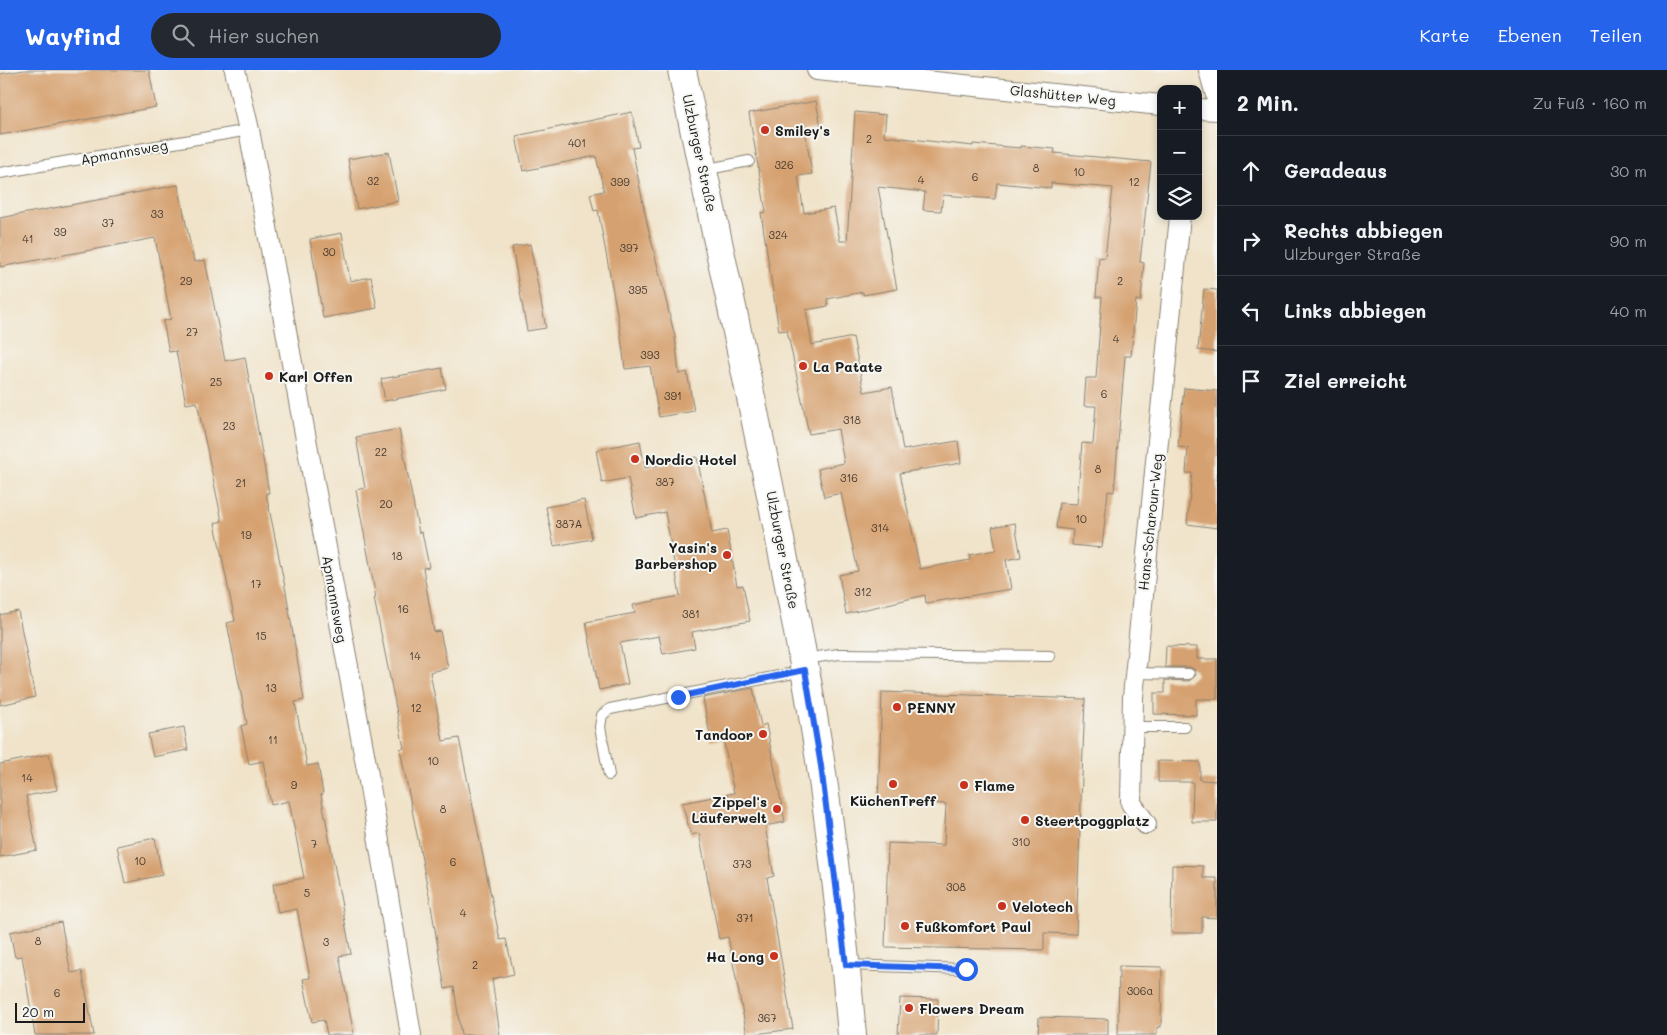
<!DOCTYPE html>
<html lang="de">
<head>
<meta charset="utf-8">
<style>
	body { margin:0; font-family:Mali,sans-serif; background:#242831; color:#f1f3f6 }
	.controls { position:absolute; right:15px; top:15px; display:grid; overflow:hidden; border-radius:10px; box-shadow:0 2px 8px #0003 }
	.controls button { width:45px; height:45px; display:grid; place-items:center; padding:0; border:0; border-bottom:1px solid #363941; background:#171b24; color:#f1f3f6; font:25px sans-serif }
	.scale { position:absolute; left:15px; bottom:12px; width:70px; box-sizing:border-box; padding-left:5px; border:2px solid #1c1c1c; border-top:0; font-size:14px; line-height:18px; white-space:nowrap; color:#1c1c1c; -webkit-text-stroke:4px #f6f6f2; paint-order:stroke }
	.stop { position:absolute; width:15px; height:15px; margin:-11px; border:4px solid #2563eb; border-radius:50%; background:#fff }
	.stop.end { background:#2563eb; border-color:#fff; box-shadow:0 1px 5px #0008 }
	.list { margin:0; padding:0; list-style:none }
	h2 { display:flex; justify-content:space-between; align-items:center; height:65px; margin:0; padding:0 20px; font-size:21px }
	h2 small { font-size:16px; font-weight:400; color:#9ea1a6 }
	.list li { display:grid; grid-template-columns:32px 1fr auto; gap:15px; align-items:center; box-sizing:border-box; height:70px; padding:0 20px; border-top:1px solid #363941 }
	.list b { display:block; font-size:19px; white-space:nowrap }
	.list p { margin:0; font-size:16px; white-space:nowrap; color:#9ea1a6 }
	.list em { font-size:16px; font-style:normal; color:#9ea1a6 }
	.icon { flex:none; width:28px; height:28px; fill:none; stroke:currentColor; stroke-width:2; stroke-linecap:round; stroke-linejoin:round }
	.map { position:relative; flex:none; width:1217px; height:965px; overflow:hidden }
	header { display:flex; align-items:center; gap:30px; box-sizing:border-box; height:70px; padding:0 25px; background:#2563eb; color:#fff }
	header strong { font-size:24px }
	nav { display:flex; gap:28px; margin-inline-start:auto; font-size:18px }
	.search { width:350px; height:45px; background:#242831; display:flex; align-items:center; gap:12px; box-sizing:border-box; padding:0 18px; border-radius:28px; color:#9ea1a6; font-size:19px }
	main { display:flex }
	aside { flex:1; background:#171b24 }
	.map>svg:first-child { display:block }
	.building { fill:#d6a16f }
	.lines { fill:none; stroke-linecap:round; stroke-linejoin:round }
	.service-casing { stroke:#868072; stroke-width:12 }
	.minor-casing { stroke:#868072; stroke-width:22 }
	.secondary-casing { stroke:#868072; stroke-width:30 }
	.service { stroke:#fff; stroke-width:10 }
	.minor { stroke:#fff; stroke-width:20 }
	.secondary { stroke:#fff; stroke-width:28 }
	.route { stroke:#2563eb; stroke-width:6 }
	.poi-dot { fill:#c8321e; stroke:#f6f6f2; stroke-width:2 }
	.labels { text-anchor:middle; dominant-baseline:central; stroke-width:4; stroke-linejoin:round; paint-order:stroke }
	.number-label { font-size:11px; fill:#4a3d31 }
	.street-label { font-size:14px; fill:#1c1c1c; stroke:#f6f6f2 }
	.poi-label { font-size:14px; font-weight:bold; fill:#1c1c1c; stroke:#f6f6f2; text-anchor:start }
</style>
</head>
<body>
<header>
<strong>Wayfind</strong>
<div class="search"><svg class="icon" aria-label="search" viewBox="0 0 24 24"><circle cx="10" cy="10" r="6"/><path d="M15 15l6 6"/></svg>Hier suchen</div>
<nav><a>Karte</a><a>Ebenen</a><a>Teilen</a></nav>
</header>
<main>
<div class="map">
<svg width="1217" height="965" viewBox="0 0 1217 965">
	<rect width="100%" height="100%" fill="#f6f6f2"/>
	<filter id="ink" filterUnits="userSpaceOnUse"><feTurbulence type="fractalNoise" baseFrequency=".02" numOctaves="2"/><feDisplacementMap in="SourceGraphic" scale="10" xChannelSelector="R" yChannelSelector="G"/><feConvolveMatrix kernelMatrix="1 2 1 2 8 2 1 2 1" color-interpolation-filters="sRGB"/></filter>
	<filter id="wash" filterUnits="userSpaceOnUse"><feTurbulence type="fractalNoise" baseFrequency=".0096" numOctaves="4" result="noise"/><feDisplacementMap in="SourceGraphic" scale="20" xChannelSelector="R" yChannelSelector="G"/><feGaussianBlur stdDeviation="1.12" result="paint"/><feColorMatrix in="noise" values="0 0 0 0 0 0 0 0 0 0 0 0 0 0 0 0 0 1.4 0 .05"/><feComposite in="paint" operator="in"/></filter>
	<g filter="url(#wash)">
		<rect width="100%" height="100%" fill="#f0e3c9"/>
		<g id="blocks">
			<path class="building" d="M24,0H149L156,37L0,65V4Z
				M816,31L821,57L805,60L812,104L798,106L804,143L834,138L840,171H847L855,42L886,45L884,66L973,76V74L1021,78V76L1055,79L1054,83L1151,92L1140,192L1144,193L1141,231L1136,230L1131,286H1125L1114,422L1108,421L1102,478L1072,475L1073,460L1056,458L1059,433L1077,434L1082,373L1093,374L1096,336H1084L1086,308H1096L1102,227H1096L1099,187L1105,188L1113,118L1051,113V118L997,113L995,129L943,125L941,141L923,140L925,122L878,117L897,219L863,225V222L827,229L828,236L806,240L812,275L853,267L864,322L892,317L903,380L958,371L961,393L900,403L920,499L970,490L969,485L996,480L992,457L1015,453L1021,487L1006,490L1011,519L926,533L925,525L846,544L839,505L858,501L841,423L824,427L818,399L844,393L838,359L809,364L787,260L779,261L761,143L766,142L749,43Z
				M632,42L639,77L632,78L647,153L675,267L679,304L687,302L694,341L659,347L650,296L625,299L620,259L598,140L594,141L590,124L604,121L596,86L523,101L516,66Z
				M389,82L398,131L357,139L348,89Z
				M178,115L194,192L205,190L225,291L245,287L269,423H266L286,522L304,630L295,632L307,696L318,694L323,724L321,725L351,884L339,886L354,965H327L324,950L312,952L303,909L310,908L297,839L278,843L273,814L304,808L289,731L271,735L263,691L249,694L241,656L247,654L227,553L235,551L215,453L222,451L197,332L186,334L176,281L169,282L163,251L171,249L155,168L0,197V148Z
				M342,163L350,211L371,207L377,238L323,248L310,169Z
				M530,174L546,258L527,261L512,177Z
				M1204,219L1217,220V282L1198,280Z
				M442,298L446,319L385,331L381,309Z
				M1184,318L1217,321V458L1187,454L1192,403H1186L1188,378L1178,377Z
				M399,359L419,463L422,462L429,497L423,498L434,562L440,561L448,598L430,602L443,671L459,668L500,870L506,869L514,904L492,909L500,965H461L454,917L445,919L430,830L400,679L404,678L374,528H376L356,420L365,418L356,367Z
				M640,371L645,398L697,387L712,463L727,460L737,516L743,515L750,551L692,562L695,578L663,584L659,566L620,573L628,614L599,620L586,552L635,543L633,535L680,526L665,442L636,448L628,408L602,413L596,380Z
				M584,430L592,469L554,476L546,437Z
				M18,541L35,627L0,635V545Z
				M1166,576L1197,577V589H1217V629H1196V645L1154,644V623H1165V610L1189,611L1196,605L1195,600L1190,597H1165Z
				M753,618L761,656L766,654L785,752L765,756L774,806L767,808L793,959L747,965L728,867L719,869L699,763L691,765L682,733L734,723L723,668L711,671L703,628Z
				M882,622L1085,629L1076,864L1044,863V880L885,877L888,773L944,775L946,734L878,731Z
				M184,657L188,680L153,687L148,664Z
				M49,684L57,720L26,726L37,780L0,787V694Z
				M1158,691L1200,692V710L1217,711V752H1192L1193,712H1158Z
				M155,768L162,805L125,813L117,776Z
				M1172,795L1203,796V808H1217V848L1202,847V863H1171Z
				M61,852L71,903L82,901L94,965H35L22,886L15,887L10,862Z
				M1119,896L1162,897L1161,957H1157V965H1118Z
				M900,928L938,929L937,965H898Z
				M1039,947L1108,949V965H1038Z"/>
		</g>
	</g>
	<g filter="url(#ink)">
		<use href="#blocks" fill-opacity="0" stroke="#868072" stroke-width="1"/>
		<g class="lines">
			<g class="service-casing">
				<path id="service" d="M703,100L749,91
					M0,103L249,60
					M804,589L839,584L1050,586
					M1135,603L1189,604
					M1133,657H1185
					M609,705L600,657L602,645L610,639L804,601
					M847,895L966,899"/>
			</g>
			<g class="minor-casing">
				<path id="minor" d="M235,0L249,60L368,705L411,965
					M817,0L1161,35
					M1209,0L1217,29
					M1198,39L1217,40
					M1146,754L1131,733L1133,627L1180,146"/>
			</g>
			<g class="secondary-casing">
				<path id="secondary" d="M682,0C722,196 767,392 803,589C826,713 841,839 852,965"/>
			</g>
			<use href="#service" class="service"/>
			<use href="#minor" class="minor"/>
			<use href="#secondary" class="secondary"/>
		</g>
	</g>
	<g class="lines" filter="url(#ink)">
		<path class="route" d="M678,627L805,600L821,696L846,895L966,899"/>
	</g>
	<g class="poi-dot">
		<circle cx="765" cy="60" r="5"/>
		<circle cx="803" cy="296" r="5"/>
		<circle cx="269" cy="306" r="5"/>
		<circle cx="635" cy="389" r="5"/>
		<circle cx="727" cy="485" r="5"/>
		<circle cx="897" cy="637" r="5"/>
		<circle cx="763" cy="664" r="5"/>
		<circle cx="893" cy="714" r="5"/>
		<circle cx="964" cy="715" r="5"/>
		<circle cx="777" cy="739" r="5"/>
		<circle cx="1025" cy="750" r="5"/>
		<circle cx="1002" cy="836" r="5"/>
		<circle cx="905" cy="856" r="5"/>
		<circle cx="774" cy="886" r="5"/>
		<circle cx="909" cy="938" r="5"/>
	</g>
	<g class="labels">
		<g class="number-label">
			<text x="869" y="68">2</text>
			<text x="577" y="72">401</text>
			<text x="784" y="94">326</text>
			<text x="1036" y="97">8</text>
			<text x="1079" y="101">10</text>
			<text x="975" y="106">6</text>
			<text x="921" y="109">4</text>
			<text x="373" y="110">32</text>
			<text x="620" y="111">399</text>
			<text x="1134" y="111">12</text>
			<text x="157" y="143">33</text>
			<text x="108" y="152">37</text>
			<text x="60" y="161">39</text>
			<text x="778" y="164">324</text>
			<text x="28" y="168">41</text>
			<text x="629" y="177">397</text>
			<text x="329" y="181">30</text>
			<text x="186" y="210">29</text>
			<text x="1120" y="210">2</text>
			<text x="638" y="219">395</text>
			<text x="192" y="261">27</text>
			<text x="1116" y="268">4</text>
			<text x="650" y="284">393</text>
			<text x="216" y="311">25</text>
			<text x="1104" y="323">6</text>
			<text x="673" y="325">391</text>
			<text x="852" y="349">318</text>
			<text x="229" y="355">23</text>
			<text x="381" y="381">22</text>
			<text x="1098" y="398">8</text>
			<text x="849" y="407">316</text>
			<text x="665" y="411">387</text>
			<text x="241" y="412">21</text>
			<text x="386" y="433">20</text>
			<text x="1081" y="448">10</text>
			<text x="569" y="453">387A</text>
			<text x="880" y="457">314</text>
			<text x="246" y="464">19</text>
			<text x="397" y="485">18</text>
			<text x="256" y="513">17</text>
			<text x="863" y="521">312</text>
			<text x="403" y="538">16</text>
			<text x="691" y="543">381</text>
			<text x="261" y="565">15</text>
			<text x="415" y="585">14</text>
			<text x="271" y="617">13</text>
			<text x="416" y="637">12</text>
			<text x="273" y="669">11</text>
			<text x="433" y="690">10</text>
			<text x="27" y="707">14</text>
			<text x="294" y="714">9</text>
			<text x="443" y="738">8</text>
			<text x="1021" y="771">310</text>
			<text x="314" y="773">7</text>
			<text x="140" y="790">10</text>
			<text x="453" y="791">6</text>
			<text x="742" y="793">373</text>
			<text x="956" y="816">308</text>
			<text x="307" y="822">5</text>
			<text x="463" y="842">4</text>
			<text x="745" y="847">371</text>
			<text x="38" y="870">8</text>
			<text x="326" y="871">3</text>
			<text x="475" y="894">2</text>
			<text x="1140" y="920">306a</text>
			<text x="57" y="922">6</text>
			<text x="767" y="947">367</text>
		</g>
		<g class="street-label">
			<text transform="translate(1063 25) rotate(6)">Glashütter Weg</text>
			<text transform="translate(124 82) rotate(-10)">Apmannsweg</text>
			<text transform="translate(700 83) rotate(78)">Ulzburger Straße</text>
			<text transform="translate(1150 452) rotate(-84)">Hans-Scharoun-Weg</text>
			<text transform="translate(783 480) rotate(79)">Ulzburger Straße</text>
			<text transform="translate(335 529) rotate(80)">Apmannsweg</text>
		</g>
		<g class="poi-label">
			<text x="775" y="60">Smiley's</text>
			<text x="813" y="296">La Patate</text>
			<text x="279" y="306">Karl Offen</text>
			<text x="645" y="389">Nordic Hotel</text>
			<text x="717" y="477" text-anchor="end">Yasin's<tspan x="717" dy="16">Barbershop</tspan></text>
			<text x="907" y="637">PENNY</text>
			<text x="753" y="664" text-anchor="end">Tandoor</text>
			<text x="974" y="715">Flame</text>
			<text x="893" y="730" text-anchor="middle">KüchenTreff</text>
			<text x="767" y="731" text-anchor="end">Zippel's<tspan x="767" dy="16">Läuferwelt</tspan></text>
			<text x="1035" y="750">Steertpoggplatz</text>
			<text x="1012" y="836">Velotech</text>
			<text x="915" y="856">Fußkomfort Paul</text>
			<text x="764" y="886" text-anchor="end">Ha Long</text>
			<text x="919" y="938">Flowers Dream</text>
		</g>
	</g>
</svg>
<div class="controls">
<button>+</button>
<button>−</button>
<button><svg class="icon" aria-label="layers" viewBox="0 0 24 24"><path d="M12 4l9 5-9 5-9-5zM3 14l9 5 9-5"/></svg></button>
</div>
<div class="scale">20 m</div>
<div class="stop" style="left:966px;top:899px"></div>
<div class="stop end" style="left:678px;top:627px"></div>
</div>
<aside>
<h2>2 Min.<small>Zu Fuß · 160 m</small></h2>
<ul class="list">
<li><svg class="icon" aria-label="ahead" viewBox="0 0 24 24"><path d="M12 20V5M6 11l6-6 6 6"/></svg><div><b>Geradeaus</b></div><em>30 m</em></li>
<li><svg class="icon" aria-label="right" viewBox="0 0 24 24"><path d="M7 20v-9h11M14 6l5 5-5 5"/></svg><div><b>Rechts abbiegen</b><p>Ulzburger Straße</p></div><em>90 m</em></li>
<li><svg class="icon" aria-label="left" viewBox="0 0 24 24"><path d="M17 20v-9H6M10 6l-5 5 5 5"/></svg><div><b>Links abbiegen</b></div><em>40 m</em></li>
<li><svg class="icon" aria-label="arrive" viewBox="0 0 24 24"><path d="M6 21V4h12l-3 4 3 4H6"/></svg><div><b>Ziel erreicht</b></div></li>
</ul>
</aside>
</main>
</body>
</html>
